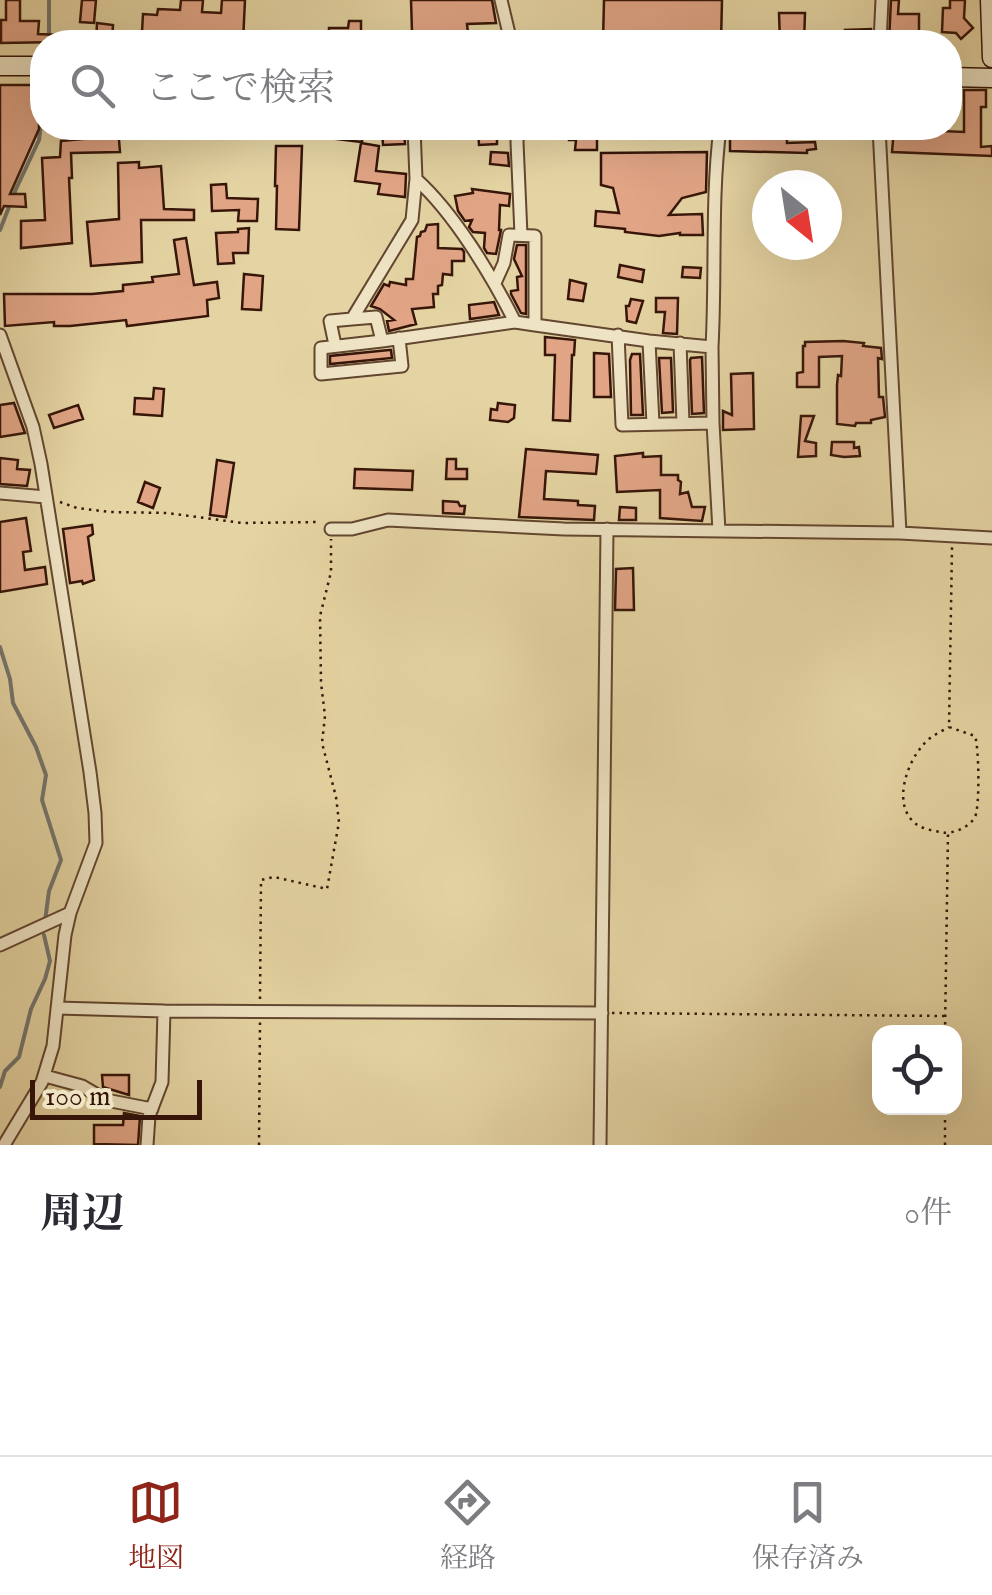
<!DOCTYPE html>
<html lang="ja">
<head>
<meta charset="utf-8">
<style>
	body { margin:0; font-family:"IM FELL English","Noto Serif JP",serif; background:#f2f2f3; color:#2b2b33 }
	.controls { position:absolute; right:30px; bottom:30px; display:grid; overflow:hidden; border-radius:20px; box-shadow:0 10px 40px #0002 }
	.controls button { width:90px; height:90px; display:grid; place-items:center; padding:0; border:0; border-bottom:2px solid #e1e1e2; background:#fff; color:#2b2b33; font:50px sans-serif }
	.compass { position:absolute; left:752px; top:170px; width:90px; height:90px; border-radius:50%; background:#fff; box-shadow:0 10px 40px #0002; rotate:150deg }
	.scale { position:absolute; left:30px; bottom:25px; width:172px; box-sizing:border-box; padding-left:10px; border:5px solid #371609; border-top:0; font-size:28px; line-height:35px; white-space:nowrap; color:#371609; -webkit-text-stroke:8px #eee3c3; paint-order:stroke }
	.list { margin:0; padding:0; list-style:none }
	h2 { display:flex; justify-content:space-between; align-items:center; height:130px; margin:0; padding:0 40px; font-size:42px }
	h2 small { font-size:32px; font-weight:400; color:#7c7c81 }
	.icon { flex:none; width:55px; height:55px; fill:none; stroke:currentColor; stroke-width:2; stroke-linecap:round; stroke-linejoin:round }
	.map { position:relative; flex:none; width:992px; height:1145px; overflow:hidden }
	.search { position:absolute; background:#fff; box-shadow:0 10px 40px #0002; left:30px; right:30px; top:30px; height:110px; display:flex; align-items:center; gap:25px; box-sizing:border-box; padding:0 35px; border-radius:40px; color:#7c7c81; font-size:38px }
	.sheet { height:310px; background:#fff }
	nav { display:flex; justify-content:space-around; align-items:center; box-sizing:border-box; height:140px; border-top:2px solid #e1e1e2; background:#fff; font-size:28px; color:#7c7c81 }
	nav a { display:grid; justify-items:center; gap:5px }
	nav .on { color:#8f2418 }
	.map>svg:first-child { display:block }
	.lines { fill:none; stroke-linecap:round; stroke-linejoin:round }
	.stream { stroke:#73756e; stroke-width:4 }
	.building { fill:#e1a586; stroke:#371609; stroke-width:2.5 }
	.street-casing { stroke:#624630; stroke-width:15 }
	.secondary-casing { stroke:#371609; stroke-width:21 }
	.path { stroke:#371609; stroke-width:2.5; stroke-dasharray:2.5 5; stroke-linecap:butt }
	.street { stroke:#eee3c3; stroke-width:11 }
	.secondary { stroke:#eee3c3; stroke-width:18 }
</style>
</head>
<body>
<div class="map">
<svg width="992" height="1145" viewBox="0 0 992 1145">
	<rect width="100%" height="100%" fill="#e5d4a3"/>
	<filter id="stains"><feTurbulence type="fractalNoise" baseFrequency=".002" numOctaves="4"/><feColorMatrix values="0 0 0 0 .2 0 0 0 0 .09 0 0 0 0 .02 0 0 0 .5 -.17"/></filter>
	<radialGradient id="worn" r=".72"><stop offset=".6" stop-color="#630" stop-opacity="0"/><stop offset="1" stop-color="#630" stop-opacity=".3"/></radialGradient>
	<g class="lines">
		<path class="stream" d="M49,42V0
			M0,230L16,189L39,140L42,115
			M0,647L10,679L13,703L36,747L46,775L42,800L61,860L49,891L45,921
			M0,1087L5,1071L19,1057L31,1009L45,979L50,961L44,935"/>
	</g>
	<path class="building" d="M6,0H20V21H39L38,34L61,35V42L1,43V20H6Z
		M82,0H96L94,23L80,22Z
		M181,0H203L202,12L221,13L222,0H245L243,42H179V34L142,32L143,14L157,15L158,9L180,10Z
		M411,0H492L496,23L467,24L469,42H329V28H348L349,21H361V31L412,32Z
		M604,0H722L721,42H603Z
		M891,0H899L898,14H919V42H889Z
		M950,0H965L964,18L973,28L961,39L956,33L942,32L943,8H950Z
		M779,13H805L804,42H780Z
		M97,23L113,25L112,42H96Z
		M871,29V42H845V30Z
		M0,85H38L39,129L10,194H25L26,207L4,206L0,215Z
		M964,90H986V107H981V147L992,146V156L892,152L894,129L964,132Z
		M92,128H118L120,152L71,153L72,178H69L72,243L21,248V221L45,220L42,158L60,157L61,141L92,138Z
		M338,128H363L362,142L336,139Z
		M382,128H404L405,144L383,145Z
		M478,128H497V144L479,145Z
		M569,128H597V150H575L576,140H569Z
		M730,128H787V143L815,142L816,149L807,150V153L730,151Z
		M361,143L379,146L376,171L406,174L405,197L378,194L380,184L355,181Z
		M276,146H302L299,230L276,229L277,186H275Z
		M491,152L508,153L509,166L490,164Z
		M707,152L706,192L682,198L669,215L702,214L703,235H680V233L659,236L625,232V229L595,226L596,211L619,213L613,188L601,185V153Z
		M139,162V168L161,166L164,209L194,210V220H141L142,262L91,266L87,222L119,219L118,163Z
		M226,184L227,198L258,199L257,221H238L239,210L212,211L211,185Z
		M472,189L510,194L509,206L500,205L499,230H501L496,254L487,253L484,248L485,233L473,232L469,227L472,220L465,221L458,211L455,196L473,193Z
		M438,224V248L462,249L464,252V261H452V275L443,274L442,285L438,286V294H433L434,307L412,309L416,324L389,331L387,321L394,320L380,309L371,306L384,284L389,286L390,282L406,285V279H413L417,237L420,236L421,232L425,231L427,225Z
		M249,228L248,253H233L234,263L218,264L216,233L238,232V229Z
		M186,238L194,285L217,282L219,298L207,300L208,316L127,326L126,320L70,326H54V322L5,326L4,294H92L123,291V285L153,282L152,277L179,274L174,240Z
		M517,245H526V314L521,313L511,294V291L518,290L517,277L522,276L514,259Z
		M620,265L644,270L642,282L618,277Z
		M683,267L701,268L700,278L682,277Z
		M244,274L263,276L261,310L242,309Z
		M570,280L586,284L583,301L568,299Z
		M656,298H678L677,334L663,333L665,312H656Z
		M631,299L643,301L636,323L627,321L626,306H629Z
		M494,302L499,315L470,319L469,305Z
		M545,337L575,340L574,355H572L570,421L553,420L555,355H545Z
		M843,341L864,343L863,346L881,348L882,359L878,358L879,397H883L885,417L871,420V423H856L855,426L837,424V385L838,375L841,376L842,356L819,357V387H797V373L803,372V346H805V342Z
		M389,350H391L392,358L330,364V356Z
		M594,353L609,354L611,397H594Z
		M632,354H640L643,415H631L630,360Z
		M702,357L704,413L692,414L690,360L691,358Z
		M659,358H671L673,412L662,413Z
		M753,373L754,429L723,430V411L732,415L731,374Z
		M154,388L164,389L162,416L134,414L135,398L153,399Z
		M14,403L25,433L0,437V405Z
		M498,403L515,405L514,418L508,422L490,420L491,409L497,410Z
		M78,405L83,419L54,428L49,415Z
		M801,416H814L805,441L816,443V456L798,457Z
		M832,442H854V448L859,447L860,456L844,457L831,455Z
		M526,449L598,455L596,474L546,471L544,499L578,501V505L595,506L594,520L519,517Z
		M643,453V457L661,456V475H678V480L681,482L680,494L688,492L692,507H705L702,521L660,518V490L617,492L615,456Z
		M0,458L18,460L17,469L30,470L27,486L0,484Z
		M447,459H456V469H467V479H446Z
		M217,460L234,463L226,517L210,515Z
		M355,469L413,471L412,490L354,488Z
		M145,482L160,488L153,508L138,502Z
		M443,501L458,502L460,506H465L464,514L443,513Z
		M620,507L636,508V520H619Z
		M26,518L31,551L23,552L25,570L45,567L47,584L0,592V522Z
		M92,525L93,534L88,537L94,580L83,584L82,581L70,583L63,529Z
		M633,568L634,610H615L616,569Z
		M102,1075H129V1095L103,1087Z
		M124,1113L140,1116L138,1145L94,1144V1125H123Z"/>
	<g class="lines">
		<g class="street-casing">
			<path id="street" d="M501,0L511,42
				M880,42L882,0
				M414,128L416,179L412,220L352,319L376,317L382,341L515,322C492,276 454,213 416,179
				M518,128L517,142L521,235
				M879,128L900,533
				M495,283L504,263L509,235L535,236V325L515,322
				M535,325L649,341L712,347C716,274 711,200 720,128
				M0,335L33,427L41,464L90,772L95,813L96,843L70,913L65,935L53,1046L42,1082L4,1145
				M618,335L622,425L713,423L712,347
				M382,341L321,348V374L402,366L399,338
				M649,341L653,424
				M680,343L683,423
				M335,345L330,321L352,319
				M713,423L719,531
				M0,493L46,497
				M331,529H352L388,520L564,529L900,533L992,538
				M0,945L70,913
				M57,1008L164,1011L602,1013
				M45,1076L82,1086L106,1100L152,1109
				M147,1145L149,1116L162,1082L164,1011
				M600,1145L607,529"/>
		</g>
		<g class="secondary-casing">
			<path id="secondary" d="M990,0L992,58
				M0,66H42
				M950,77L992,78"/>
		</g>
		<path class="path" d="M60,502L77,508L110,512L167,513L242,523L320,522
			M946,833C936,831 924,830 916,824C892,806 906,764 923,745C929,737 940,732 949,727
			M260,999L261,880L274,877L327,889L339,822L336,797L322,743L325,716L321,683L320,616L331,572V539
			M612,1013L944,1016
			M945,1032L948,833C958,831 969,827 975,817C980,806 979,747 975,736L949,727L952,547
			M259,1145L260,1022
			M945,1145V1108"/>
		<use href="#street" class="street"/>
		<use href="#secondary" class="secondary"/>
	</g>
	<rect width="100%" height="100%" filter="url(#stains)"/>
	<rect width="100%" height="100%" fill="url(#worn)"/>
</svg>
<div class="controls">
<button><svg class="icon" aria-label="locate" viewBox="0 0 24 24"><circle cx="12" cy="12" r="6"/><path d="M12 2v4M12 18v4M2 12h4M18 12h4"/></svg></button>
</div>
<svg class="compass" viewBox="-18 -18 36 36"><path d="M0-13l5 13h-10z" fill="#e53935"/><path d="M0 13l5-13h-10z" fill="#7c7c81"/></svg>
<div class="scale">100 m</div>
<div class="search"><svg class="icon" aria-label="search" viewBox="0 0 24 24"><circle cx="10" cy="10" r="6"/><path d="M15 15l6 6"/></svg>ここで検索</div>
</div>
<section class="sheet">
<h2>周辺<small>0件</small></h2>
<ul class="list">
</ul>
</section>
<nav>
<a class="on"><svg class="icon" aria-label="map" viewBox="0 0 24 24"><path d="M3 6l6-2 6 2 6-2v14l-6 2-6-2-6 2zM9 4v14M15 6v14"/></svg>地図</a>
<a><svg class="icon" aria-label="directions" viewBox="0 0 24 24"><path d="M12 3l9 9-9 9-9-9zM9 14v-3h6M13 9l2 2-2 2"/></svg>経路</a>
<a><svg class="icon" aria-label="saved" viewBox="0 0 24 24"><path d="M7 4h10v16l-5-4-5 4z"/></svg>保存済み</a>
</nav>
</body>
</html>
